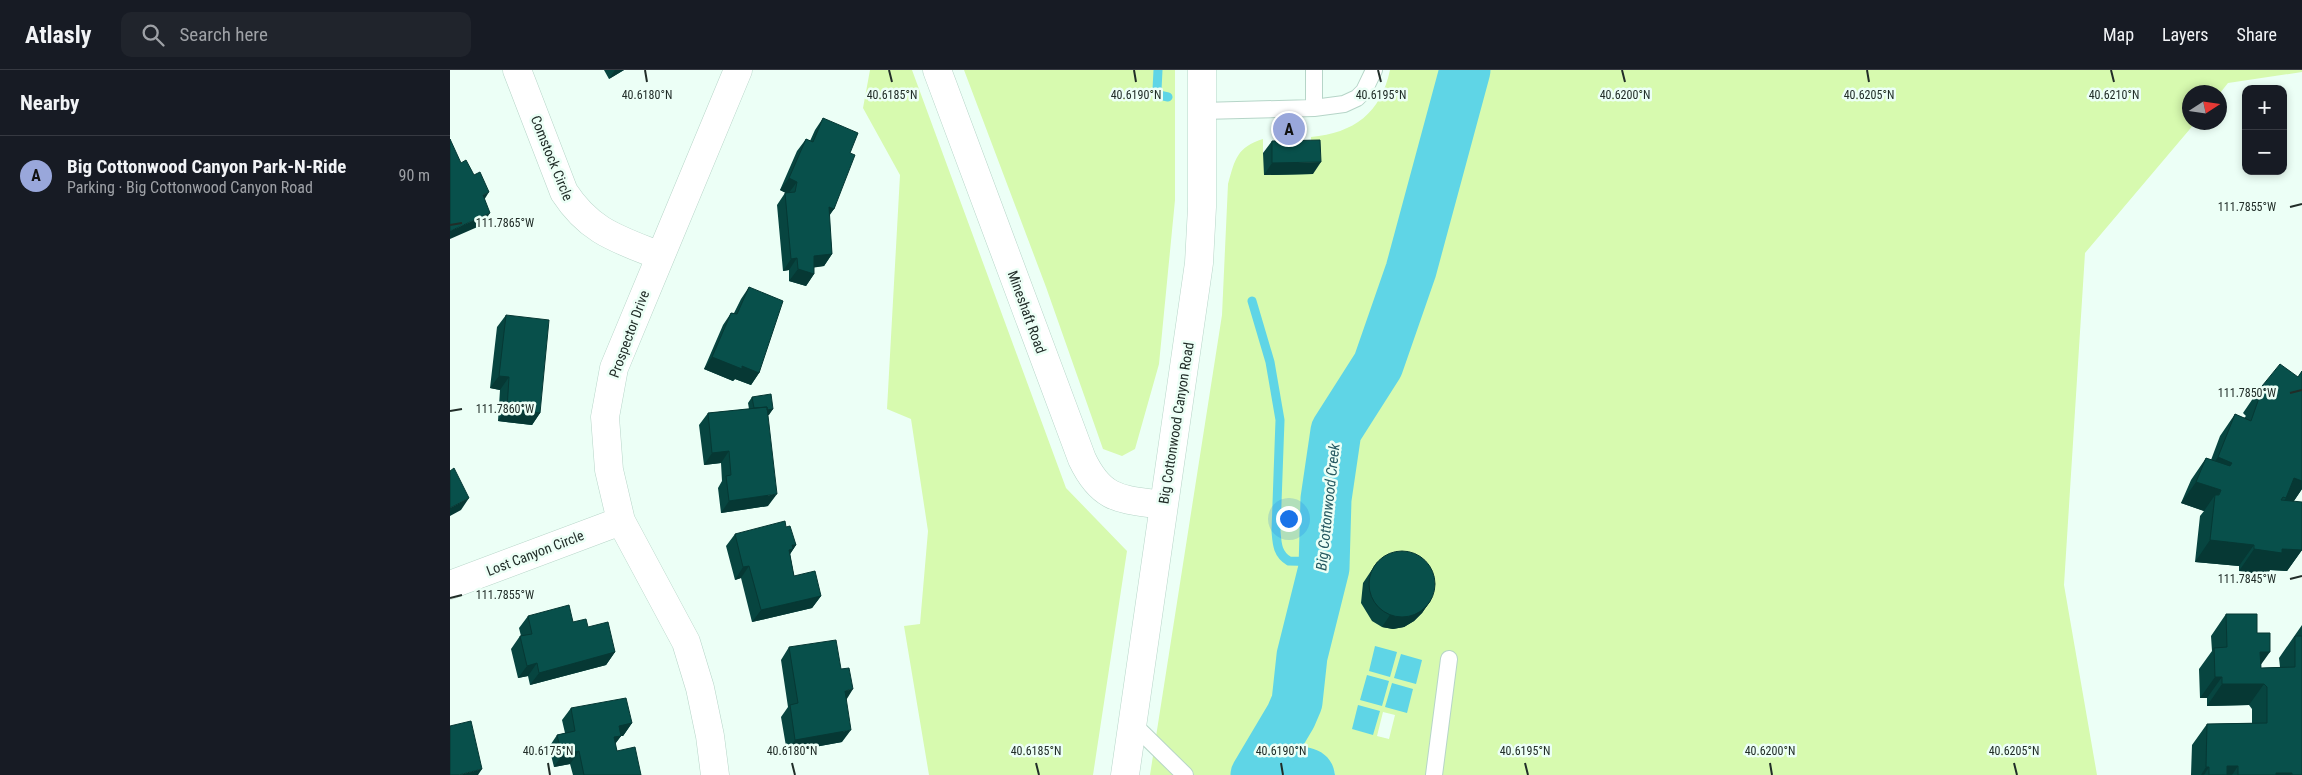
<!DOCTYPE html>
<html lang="en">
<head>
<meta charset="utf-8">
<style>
	body { margin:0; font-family:"Roboto Condensed",sans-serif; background:#20242c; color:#f1f3f6 }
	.controls { position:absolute; right:15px; top:15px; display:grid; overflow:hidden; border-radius:10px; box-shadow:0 2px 8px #0003 }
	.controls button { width:45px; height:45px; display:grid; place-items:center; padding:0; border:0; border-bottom:1px solid #363941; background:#171b24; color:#f1f3f6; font:25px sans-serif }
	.compass { position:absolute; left:1732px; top:15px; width:45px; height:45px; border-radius:50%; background:#171b24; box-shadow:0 2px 8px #0003; rotate:78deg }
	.you { position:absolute; left:838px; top:448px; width:18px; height:18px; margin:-12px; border:4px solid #fff; border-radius:50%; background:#1a73e8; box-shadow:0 0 0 8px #1a73e833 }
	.badge { display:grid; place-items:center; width:32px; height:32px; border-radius:50%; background:#99a7db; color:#111; font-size:16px; font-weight:700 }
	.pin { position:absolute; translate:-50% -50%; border:2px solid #fff; box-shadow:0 1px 5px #0006 }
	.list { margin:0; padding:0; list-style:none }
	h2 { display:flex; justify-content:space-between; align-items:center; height:65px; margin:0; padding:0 20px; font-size:21px }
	h2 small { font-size:16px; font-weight:400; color:#9ea1a6 }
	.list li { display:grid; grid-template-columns:32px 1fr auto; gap:15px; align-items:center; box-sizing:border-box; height:80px; padding:0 20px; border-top:1px solid #363941 }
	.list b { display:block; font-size:19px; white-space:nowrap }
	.list p { margin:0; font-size:16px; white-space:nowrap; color:#9ea1a6 }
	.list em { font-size:16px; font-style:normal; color:#9ea1a6 }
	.icon { flex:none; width:28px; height:28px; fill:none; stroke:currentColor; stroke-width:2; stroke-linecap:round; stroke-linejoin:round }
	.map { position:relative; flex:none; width:1852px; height:705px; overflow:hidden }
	header { display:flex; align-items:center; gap:30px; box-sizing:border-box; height:70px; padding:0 25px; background:#171b24; border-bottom:1px solid #363941 }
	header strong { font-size:24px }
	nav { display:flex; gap:28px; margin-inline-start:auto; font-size:18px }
	.search { width:350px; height:45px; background:#20242c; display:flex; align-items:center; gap:12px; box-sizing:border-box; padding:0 18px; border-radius:10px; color:#9ea1a6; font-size:19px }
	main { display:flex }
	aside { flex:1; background:#171b24 }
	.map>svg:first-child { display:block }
	.green { fill:#d7faaf; fill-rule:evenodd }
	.water { fill:#5fd5e6 }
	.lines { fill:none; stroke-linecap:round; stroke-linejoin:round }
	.stream { stroke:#5fd5e6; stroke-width:9 }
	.river { stroke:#5fd5e6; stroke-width:51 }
	.lane-casing { stroke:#b6d5c8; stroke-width:18 }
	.street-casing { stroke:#b6d5c8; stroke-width:29 }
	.secondary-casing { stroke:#b6d5c8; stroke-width:29 }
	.lane { stroke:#fff; stroke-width:16 }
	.street { stroke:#fff; stroke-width:28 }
	.secondary { stroke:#fff; stroke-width:28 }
	.wall { fill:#074540 }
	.shaded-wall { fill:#063834 }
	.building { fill:#08504b; stroke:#063834 }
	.ticks { fill:none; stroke:#212d28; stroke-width:2 }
	.labels { text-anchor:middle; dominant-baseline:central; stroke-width:5; stroke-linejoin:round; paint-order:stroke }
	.street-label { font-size:14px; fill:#212d28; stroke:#ecfff6 }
	.water-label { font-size:15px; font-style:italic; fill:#265961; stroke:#ecfff6 }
	.ticks-label { font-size:12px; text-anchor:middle; fill:#212d28; stroke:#ecfff6; stroke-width:5; stroke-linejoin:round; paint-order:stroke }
</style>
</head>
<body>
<header>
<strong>Atlasly</strong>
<div class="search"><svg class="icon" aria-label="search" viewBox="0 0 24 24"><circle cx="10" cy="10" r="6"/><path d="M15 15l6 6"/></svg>Search here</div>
<nav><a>Map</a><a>Layers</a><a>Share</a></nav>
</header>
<main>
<aside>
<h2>Nearby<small></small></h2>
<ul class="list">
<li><span class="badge">A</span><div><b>Big Cottonwood Canyon Park-N-Ride</b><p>Parking · Big Cottonwood Canyon Road</p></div><em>90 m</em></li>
</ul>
</aside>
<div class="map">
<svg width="1852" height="705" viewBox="0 0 1852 705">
	<rect width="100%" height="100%" fill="#ecfff6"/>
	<path class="green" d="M420,0H462L616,418L677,481L643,705H479L454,556L470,554L478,461L461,349L437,339L450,105L413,38Z
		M514,0H725V130L709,294L685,379L672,386L653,379L596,217Z
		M940,0H1852V2L1778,13L1770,23L1740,22V52L1745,53L1635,183L1614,515L1647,705H885L884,699L827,702V705H700L772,245L778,114C785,89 787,77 813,69V83L862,104L861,67C904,63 931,43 940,0ZM933,642L945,645L939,669L927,666Z"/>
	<path class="water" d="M925,576L947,582L940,607L919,601Z
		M951,584L972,590L966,614L944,608Z
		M917,605L939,611L932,636L910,630Z
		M942,613L963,619L957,643L935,637Z
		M908,635L930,641L923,665L902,659Z
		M855,677C871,679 883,688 885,705H827C829,689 840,681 855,677Z"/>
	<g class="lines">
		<path class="stream" d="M708,0L707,20L709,25L718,27
			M802,231L820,292L830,350L826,461C827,473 827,484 839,491L874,492"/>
		<path class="river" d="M806,705L841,646L847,632L852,586L874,498L876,429L886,361L928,295L961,200L1015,0"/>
		<g class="lane-casing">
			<path id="lane" d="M864,0V38
				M752,41L864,38L894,34L907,28L914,21L924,0
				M682,653L735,705
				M984,705L999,589"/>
		</g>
		<g class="street-casing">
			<path id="street" d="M67,0L114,122C140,162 168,169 210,186
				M487,0L632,389C652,431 671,429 713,435
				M0,515L171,451
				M265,705L260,666L250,618L236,572L171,451L159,400L155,347L164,298L288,0"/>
		</g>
		<g class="secondary-casing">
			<path id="secondary" d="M675,705L749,193L752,137V0"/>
		</g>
		<use href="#lane" class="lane"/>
		<use href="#street" class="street"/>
		<use href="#secondary" class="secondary"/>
	</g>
	<path class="wall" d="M154,0H174L159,9Z
		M373,48L400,83L384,139L379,145L382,184L374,196L364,197V204L356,216L339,211V200L333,201L327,135L335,123H336L330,120L347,81L356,69L360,71L365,60Z
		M822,71L863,104L814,105L813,83Z
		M299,217L309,303L301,315L285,309L283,311L254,299L273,255L281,243H284L291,229Z
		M56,245L90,343L82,355L48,351L50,320L40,318L47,257Z
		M1852,301V419L1843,432L1852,480L1837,501L1820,500L1817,505L1789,501V496L1745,492L1750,446L1754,441L1731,433L1741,410L1756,388L1761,390L1770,366L1785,344L1794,348L1796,346L1793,343L1808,321L1848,307Z
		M302,327L323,339L318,345V436L271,443L268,418L272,411L271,393L254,395L249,355L258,343L299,339L298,333Z
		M336,457L346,475L340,484L344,506L371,526L362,538L302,552L291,508L285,510L276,476L285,464Z
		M927,492L981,530L972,543L964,551L954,557L943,559L932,557L922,551L911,533L913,513Z
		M1776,544L1807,563L1811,598L1830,597L1829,588L1852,555V705H1741L1742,675L1757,654L1802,653V639L1799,635L1757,636V628H1750L1749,599L1762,581L1761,566Z
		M78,546L123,552L138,557L165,582L156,595L80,615L78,606L68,608L61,579L70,566H71L69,558Z
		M339,577L396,629L392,672L337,682L331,647L338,637L331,590Z
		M121,638L182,653L173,666H171L165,674L167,681L191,705H123L120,694L104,697L99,677L107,665L115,663L112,650Z"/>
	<path class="shaded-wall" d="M165,0H174L159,9Z
		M871,92L863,104L814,105L822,93Z
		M339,108L347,112L338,124L330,120Z
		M39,122L31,135L33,125Z
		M379,137L384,139L375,152Z
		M40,143L32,155L0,169V161Z
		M382,184L374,196L355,199L364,186Z
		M347,188L339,200L333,201L341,189Z
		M348,199L364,204L356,216L339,211Z
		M262,287L292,296L309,303L301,315L285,309L283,311L254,299Z
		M49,306L59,307L50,320L40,318Z
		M57,339L90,343L82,355L48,351Z
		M323,339L319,345L300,348L305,342Z
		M279,381L271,393L254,395L262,383Z
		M1768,387L1782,393L1767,414L1753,409Z
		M1844,408L1852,411V419L1842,434L1834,431L1836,428Z
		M1746,412L1771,420L1765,430V425L1754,441L1731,433Z
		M327,424L318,436L271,443L279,431Z
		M19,428L11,440L0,446V438Z
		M1760,470L1804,475L1789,496L1745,492Z
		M342,475H346L335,492H330Z
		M1804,479H1832L1852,480L1837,501L1820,500L1817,505L1789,501Z
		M299,496L291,508L285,510L293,497Z
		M371,526L362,538L302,552L311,540Z
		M981,530L972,543L964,551L954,557L943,559L932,557L940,545Z
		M165,582L156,595L80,615L89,603Z
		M1810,582H1820L1805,603Z
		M87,593L78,606L68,608L77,596Z
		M1765,607H1772L1757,628H1750Z
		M1772,614H1814L1799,635L1757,636Z
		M403,619L395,632V621Z
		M182,653L173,666H171L162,678L155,679L169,656Z
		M401,660L392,672L337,682L345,670Z
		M129,681L120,694L104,697L112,685Z
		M1777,696H1788L1782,705H1771Z
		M1756,697H1759L1754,705H1751Z
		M32,699L28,705H9Z
		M1826,703H1842L1841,705H1825Z"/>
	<path class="building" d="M373,48L408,63L400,83L405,85L384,139L379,137L382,184L364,186V204L348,199L347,188L341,189L335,123L345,122L347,112L339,108L356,69L363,72Z
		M0,69L11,93L16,90L24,105L30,102L39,122L33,125L40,143L0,161Z
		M870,70L871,92L822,93V71Z
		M299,217L333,231L309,303L292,296V299L262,287L281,243L287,244Z
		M56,245L99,250L90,343L57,339L59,307L49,306Z
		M1830,294L1848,307L1852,301V411L1844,408L1836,428L1833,427L1831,430L1852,432V480L1832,479V483L1804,479V475L1760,470L1765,425H1769L1771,420L1746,412L1756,388L1780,396L1782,393L1768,387L1785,344L1801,351L1809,328L1812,325L1808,321Z
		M321,324L323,339L317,340V337L304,338L302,327Z
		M317,337L327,424L279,431L276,406L281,405L279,381L262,383L258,343Z
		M4,398L19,428L0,438V401Z
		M335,451L336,457L340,456L346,475H342L343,479L339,480L344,506L365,501L371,526L311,540L299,496L293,497L285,464Z
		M919 514a33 33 0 1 1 66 0a33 33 0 1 1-66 0Z
		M119,535L123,552L136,549L138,557L158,552L165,582L89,603L87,593L77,596L70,566L82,564L78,546Z
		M1776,544H1807V563H1820V582H1810L1811,598L1845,597V566H1852V705H1842V703H1826V705H1788V696H1777V705H1759V697H1756L1757,654L1817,653V617L1814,614H1772V607H1765L1764,578L1777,577Z
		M386,570L391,599L399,598L403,619L395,621L401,660L345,670L340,635L348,633L339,577Z
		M176,628L182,653L169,656L171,666L164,667L167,681L185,677L191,705H134L129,681L112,685L107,665L125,661L121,638Z
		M21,651L32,699L9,705H0V656Z"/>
	<path class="ticks" d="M195,0L197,12M439,0L442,12M684,0L686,12M928,0L931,12M1172,0L1175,12M1417,0L1419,12M1661,0L1664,12M1840,137L1852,134M0,155L12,153M1840,323L1852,320M0,341L12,339M1840,509L1852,506M0,528L12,525M98,693L100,705M342,693L345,705M586,693L589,705M831,693L833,705M1075,693L1078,705M1320,693L1322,705M1564,693L1567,705"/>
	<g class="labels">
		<g class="street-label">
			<text transform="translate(102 88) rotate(68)">Comstock Circle</text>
			<text transform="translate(577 242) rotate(70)">Mineshaft Road</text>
			<text transform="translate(179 264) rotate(-70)">Prospector Drive</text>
			<text transform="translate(726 353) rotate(-81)">Big Cottonwood Canyon Road</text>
			<text transform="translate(85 483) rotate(-21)">Lost Canyon Circle</text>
		</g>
		<g class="water-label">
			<text transform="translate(878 437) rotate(-84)">Big Cottonwood Creek</text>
		</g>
	</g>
	<g class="ticks-label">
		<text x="197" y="29">40.6180°N</text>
		<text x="442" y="29">40.6185°N</text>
		<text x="686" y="29">40.6190°N</text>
		<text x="931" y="29">40.6195°N</text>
		<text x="1175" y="29">40.6200°N</text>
		<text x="1419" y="29">40.6205°N</text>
		<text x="1664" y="29">40.6210°N</text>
		<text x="1797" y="141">111.7855°W</text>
		<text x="55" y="157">111.7865°W</text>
		<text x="1797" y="327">111.7850°W</text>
		<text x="55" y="343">111.7860°W</text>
		<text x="1797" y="513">111.7845°W</text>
		<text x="55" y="529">111.7855°W</text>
		<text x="98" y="685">40.6175°N</text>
		<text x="342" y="685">40.6180°N</text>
		<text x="586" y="685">40.6185°N</text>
		<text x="831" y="685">40.6190°N</text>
		<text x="1075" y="685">40.6195°N</text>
		<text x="1320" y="685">40.6200°N</text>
		<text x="1564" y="685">40.6205°N</text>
	</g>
</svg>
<div class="controls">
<button>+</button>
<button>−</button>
</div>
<svg class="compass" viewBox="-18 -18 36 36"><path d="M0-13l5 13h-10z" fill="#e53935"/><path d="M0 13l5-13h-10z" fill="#9ea1a6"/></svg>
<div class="you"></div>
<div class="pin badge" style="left:839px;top:59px">A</div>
</div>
</main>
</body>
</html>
